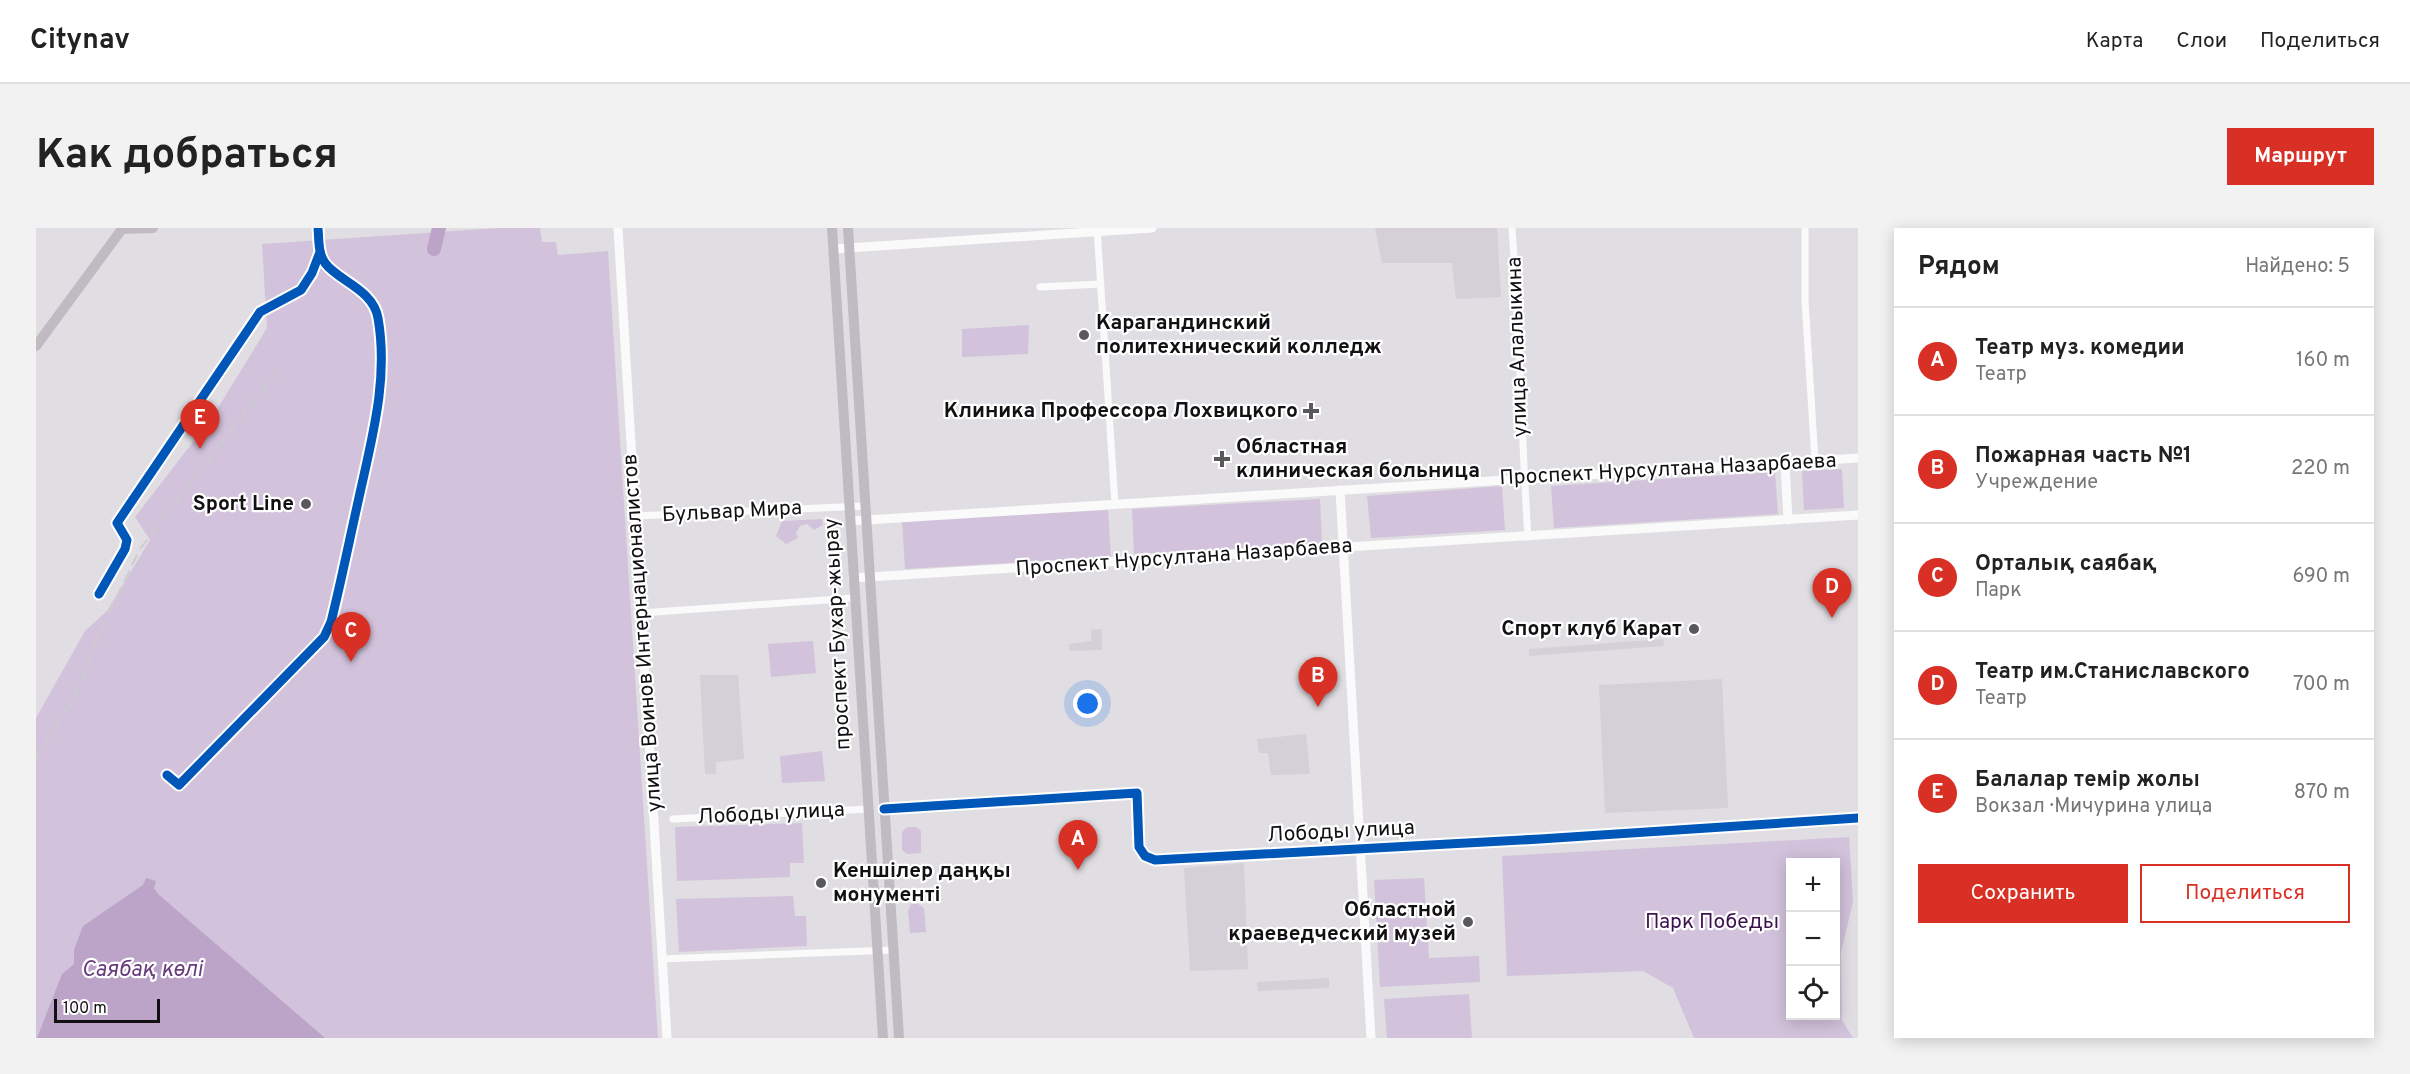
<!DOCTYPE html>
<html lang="ru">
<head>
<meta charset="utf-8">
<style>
	body { margin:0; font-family:Overpass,sans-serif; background:#f2f2f2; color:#222 }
	.controls { position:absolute; right:18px; bottom:18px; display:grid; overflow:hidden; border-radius:0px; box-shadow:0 3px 15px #0003 }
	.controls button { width:54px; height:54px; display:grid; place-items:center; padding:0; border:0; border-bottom:2px solid #e0e0e0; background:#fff; color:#222; font:30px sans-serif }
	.scale { position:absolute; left:18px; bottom:15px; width:106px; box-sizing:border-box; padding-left:6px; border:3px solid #121012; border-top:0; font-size:16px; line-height:21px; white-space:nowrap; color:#121012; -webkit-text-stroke:4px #fff; paint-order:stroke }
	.you { position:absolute; left:1052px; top:476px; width:21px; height:21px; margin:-15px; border:4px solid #fff; border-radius:50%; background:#1a73e8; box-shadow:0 0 0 9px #1a73e833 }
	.badge { display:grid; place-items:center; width:39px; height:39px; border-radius:50%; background:#d93025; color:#fff; font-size:20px; font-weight:700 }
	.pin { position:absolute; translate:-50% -50px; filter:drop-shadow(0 2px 3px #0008) }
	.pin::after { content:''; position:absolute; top:32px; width:21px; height:18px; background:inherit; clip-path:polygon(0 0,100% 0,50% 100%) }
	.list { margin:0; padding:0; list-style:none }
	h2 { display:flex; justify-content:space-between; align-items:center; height:78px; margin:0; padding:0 24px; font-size:26px }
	h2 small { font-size:20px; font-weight:400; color:#767676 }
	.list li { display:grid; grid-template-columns:39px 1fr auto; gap:18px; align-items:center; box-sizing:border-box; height:108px; padding:0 24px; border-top:2px solid #e0e0e0 }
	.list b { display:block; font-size:22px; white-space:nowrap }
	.list p { margin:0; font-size:20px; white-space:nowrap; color:#767676 }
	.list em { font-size:20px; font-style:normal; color:#767676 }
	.actions { display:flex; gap:12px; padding:18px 24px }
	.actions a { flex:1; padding:14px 0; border:2px solid #d93025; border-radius:0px; text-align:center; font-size:21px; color:#d93025 }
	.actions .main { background:#d93025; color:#fff }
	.icon { flex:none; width:33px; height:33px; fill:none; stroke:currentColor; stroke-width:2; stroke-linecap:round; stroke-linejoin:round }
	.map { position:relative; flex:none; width:1822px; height:810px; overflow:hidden; border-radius:0px }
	header { display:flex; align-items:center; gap:36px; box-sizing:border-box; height:84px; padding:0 30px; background:#fff; border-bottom:2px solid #e0e0e0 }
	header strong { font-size:28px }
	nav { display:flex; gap:33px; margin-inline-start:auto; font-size:21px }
	.intro { display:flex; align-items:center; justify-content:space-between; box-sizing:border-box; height:144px; padding:0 36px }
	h1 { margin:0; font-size:42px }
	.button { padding:15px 27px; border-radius:0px; background:#d93025; color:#fff; font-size:21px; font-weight:700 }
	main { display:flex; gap:36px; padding:0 36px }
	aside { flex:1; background:#fff; border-radius:0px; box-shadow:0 3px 15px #0003 }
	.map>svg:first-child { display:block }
	.built { fill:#d5cfd8 }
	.green { fill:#d2c2db; fill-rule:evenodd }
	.water { fill:#bca4c8 }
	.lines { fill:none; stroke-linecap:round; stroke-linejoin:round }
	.river { stroke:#bca4c8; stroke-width:14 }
	.minor { stroke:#fafafb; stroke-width:7 }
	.tertiary { stroke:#fafafb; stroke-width:8 }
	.secondary { stroke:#fafafb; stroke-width:9 }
	.primary { stroke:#c0bbc3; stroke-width:10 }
	.rail { stroke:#cdcdce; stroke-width:2; stroke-dasharray:12 6; stroke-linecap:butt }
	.cycleway-casing { stroke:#fff; stroke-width:13 }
	.cycleway { stroke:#0057b8; stroke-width:9 }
	.poi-dot { fill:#5a585b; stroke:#fff; stroke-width:2 }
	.labels { text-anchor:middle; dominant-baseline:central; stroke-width:4.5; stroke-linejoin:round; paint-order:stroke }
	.poi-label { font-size:21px; font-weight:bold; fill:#121012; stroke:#fff; text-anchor:end }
	.street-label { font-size:21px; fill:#121012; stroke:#fff }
	.park-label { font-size:21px; fill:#3d124f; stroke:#fff }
	.water-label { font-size:22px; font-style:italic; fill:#683c7c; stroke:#fff }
</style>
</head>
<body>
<header>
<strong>Citynav</strong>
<nav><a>Карта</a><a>Слои</a><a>Поделиться</a></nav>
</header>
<div class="intro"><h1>Как добраться</h1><a class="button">Маршрут</a></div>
<main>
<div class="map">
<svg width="1822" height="810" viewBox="0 0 1822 810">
	<rect width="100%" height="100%" fill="#e0dee2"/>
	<path class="built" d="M1339,0H1461L1465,69L1420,71L1416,35H1346Z
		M1066,401V422L1033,423V416L1055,413V402Z
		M1627,411L1628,418L1493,428V421Z
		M664,447H702L708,531L680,534V546H669Z
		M1686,451L1692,580L1569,585L1563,457Z
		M1270,506L1274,546L1235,547L1232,525H1223L1221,511Z
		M1208,635L1212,741L1154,743L1148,640Z
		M1293,750V760L1222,763L1221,754Z"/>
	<path class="green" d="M463,0H504L506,14H520L522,27L572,23L622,810H0V490L49,403L71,383L114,312L99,289L177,188L231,100L226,16Z
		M993,97L992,126L926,129V101Z
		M1806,241L1808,280L1768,282L1766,243Z
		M1739,244L1742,286L1518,300L1515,258Z
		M1466,258L1469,302L1335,310L1331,268Z
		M1284,271L1286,316L1098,326L1096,281Z
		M1072,282L1075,329L869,341L866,293Z
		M786,291L787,297L778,302L771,296L764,298L760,305L762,310L750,316L740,308L746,293Z
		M777,413L780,445L735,449L732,416Z
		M786,523L789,553L746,555L744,528Z
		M766,595L768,635H754V649L641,653L639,599Z
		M871,599H880L885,603V625L871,626L866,622V604Z
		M1813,609L1817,674L1805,724L1806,792L1817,810H1658L1637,760L1607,743L1471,748L1466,628ZM1754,634H1800V788H1754Z
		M1388,650L1393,730L1443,728L1444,754L1344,759L1338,652Z
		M757,668L759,688H770L771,718L643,724L640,671Z
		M875,676H882L888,680L890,704L874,705L872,683Z
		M1433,766L1436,810H1351L1348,771Z"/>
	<path class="water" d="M110,650L120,653L118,660L122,666L289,810H1L26,746L38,736V722L47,698L107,657Z"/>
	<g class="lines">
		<path class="river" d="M398,21L403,0"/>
		<path class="minor" d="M1061,0L1079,276
			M1476,0C1484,103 1485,206 1492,309
			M1769,0V73L1779,233
			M1004,59L1065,56
			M599,288L829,278
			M63,366L89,321L91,312L81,295L224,84L265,62L276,45L284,24
			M605,385L818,370
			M131,547L143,557L288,409L295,394C305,354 313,314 322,274C335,213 353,153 342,90C337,61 302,53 289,35C282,25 283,12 282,0
			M848,581L1101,565L1103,619L1113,631L1325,621
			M637,591L832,581
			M626,731L858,722"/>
		<path class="tertiary" d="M1325,621L1803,593L1822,590"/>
		<path class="secondary" d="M582,0L631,810
			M797,21L1116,0
			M1749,235L1752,292
			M1304,262L1335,810
			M814,293L1822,230
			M817,350L1822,287"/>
		<path class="primary" d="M796,0L847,810
			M812,0L863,810
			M0,118L86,1L117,0"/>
		<path class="rail" d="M0,530L40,466L64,403L104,321L242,142"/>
		<g class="cycleway-casing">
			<path id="cycleway" d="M63,366L89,321L91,312L81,295L224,84L265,62L276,45L284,24
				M131,547L143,557L288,409L295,394C305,354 313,314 322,274C335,213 353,153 342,90C337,61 302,53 289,35C282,25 283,12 282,0
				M848,581L1101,565L1103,619L1109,628L1119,632L1504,611L1822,590"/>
		</g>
		<use href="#cycleway" class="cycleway"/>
	</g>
	<g class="poi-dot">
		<circle cx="1048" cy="107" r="6"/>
		<path d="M1272 174h6v6h6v6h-6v6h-6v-6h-6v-6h6z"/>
		<path d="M1183 222h6v6h6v6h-6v6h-6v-6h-6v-6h6z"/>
		<circle cx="270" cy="276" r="6"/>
		<circle cx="1658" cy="401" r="6"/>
		<circle cx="785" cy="655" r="6"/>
		<circle cx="1432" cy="694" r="6"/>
	</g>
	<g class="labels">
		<g class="poi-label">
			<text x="1060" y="95" text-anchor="start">Карагандинский<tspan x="1060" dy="24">политехнический колледж</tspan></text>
			<text x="1262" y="183">Клиника Профессора Лохвицкого</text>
			<text x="1200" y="219" text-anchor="start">Областная<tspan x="1200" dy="24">клиническая больница</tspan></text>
			<text x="258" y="276">Sport Line</text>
			<text x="1646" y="401">Спорт клуб Карат</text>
			<text x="797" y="643" text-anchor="start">Кеншілер даңқы<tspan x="797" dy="24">монументі</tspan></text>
			<text x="1420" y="682">Областной<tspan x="1420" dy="24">краеведческий музей</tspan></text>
		</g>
		<g class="street-label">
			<text transform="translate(1482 119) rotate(-92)">улица Алалыкина</text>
			<text transform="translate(1632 242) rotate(-3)">Проспект Нурсултана Назарбаева</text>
			<text transform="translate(696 284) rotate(-3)">Бульвар Мира</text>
			<text transform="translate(1148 330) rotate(-4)">Проспект Нурсултана Назарбаева</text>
			<text transform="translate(607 405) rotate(-94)">улица Воинов Интернационалистов</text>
			<text transform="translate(802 406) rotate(-93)">проспект Бухар-жырау</text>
			<text transform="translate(735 586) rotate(-3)">Лободы улица</text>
			<text transform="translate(1305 604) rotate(-3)">Лободы улица</text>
		</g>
		<g class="park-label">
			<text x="1676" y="694">Парк Победы</text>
		</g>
		<g class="water-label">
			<text x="106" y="742">Саябақ көлі</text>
		</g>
	</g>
</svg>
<div class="controls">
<button>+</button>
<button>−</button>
<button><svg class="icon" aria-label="locate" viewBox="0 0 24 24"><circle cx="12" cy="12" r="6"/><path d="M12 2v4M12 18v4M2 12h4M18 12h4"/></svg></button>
</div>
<div class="scale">100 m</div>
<div class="you"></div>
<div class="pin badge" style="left:1042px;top:642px">A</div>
<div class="pin badge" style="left:1282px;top:479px">B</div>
<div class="pin badge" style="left:315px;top:434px">C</div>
<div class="pin badge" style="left:1796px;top:390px">D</div>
<div class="pin badge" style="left:164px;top:221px">E</div>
</div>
<aside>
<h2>Рядом<small>Найдено: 5</small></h2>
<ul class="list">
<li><span class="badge">A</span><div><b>Театр муз. комедии</b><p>Театр</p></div><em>160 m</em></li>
<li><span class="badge">B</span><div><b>Пожарная часть №1</b><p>Учреждение</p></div><em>220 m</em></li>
<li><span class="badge">C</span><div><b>Орталық саябақ</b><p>Парк</p></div><em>690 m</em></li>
<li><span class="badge">D</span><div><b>Театр им.Станиславского</b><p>Театр</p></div><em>700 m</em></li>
<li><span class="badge">E</span><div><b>Балалар темір жолы</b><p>Вокзал · Мичурина улица</p></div><em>870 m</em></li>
</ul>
<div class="actions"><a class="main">Сохранить</a><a>Поделиться</a></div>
</aside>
</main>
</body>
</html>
